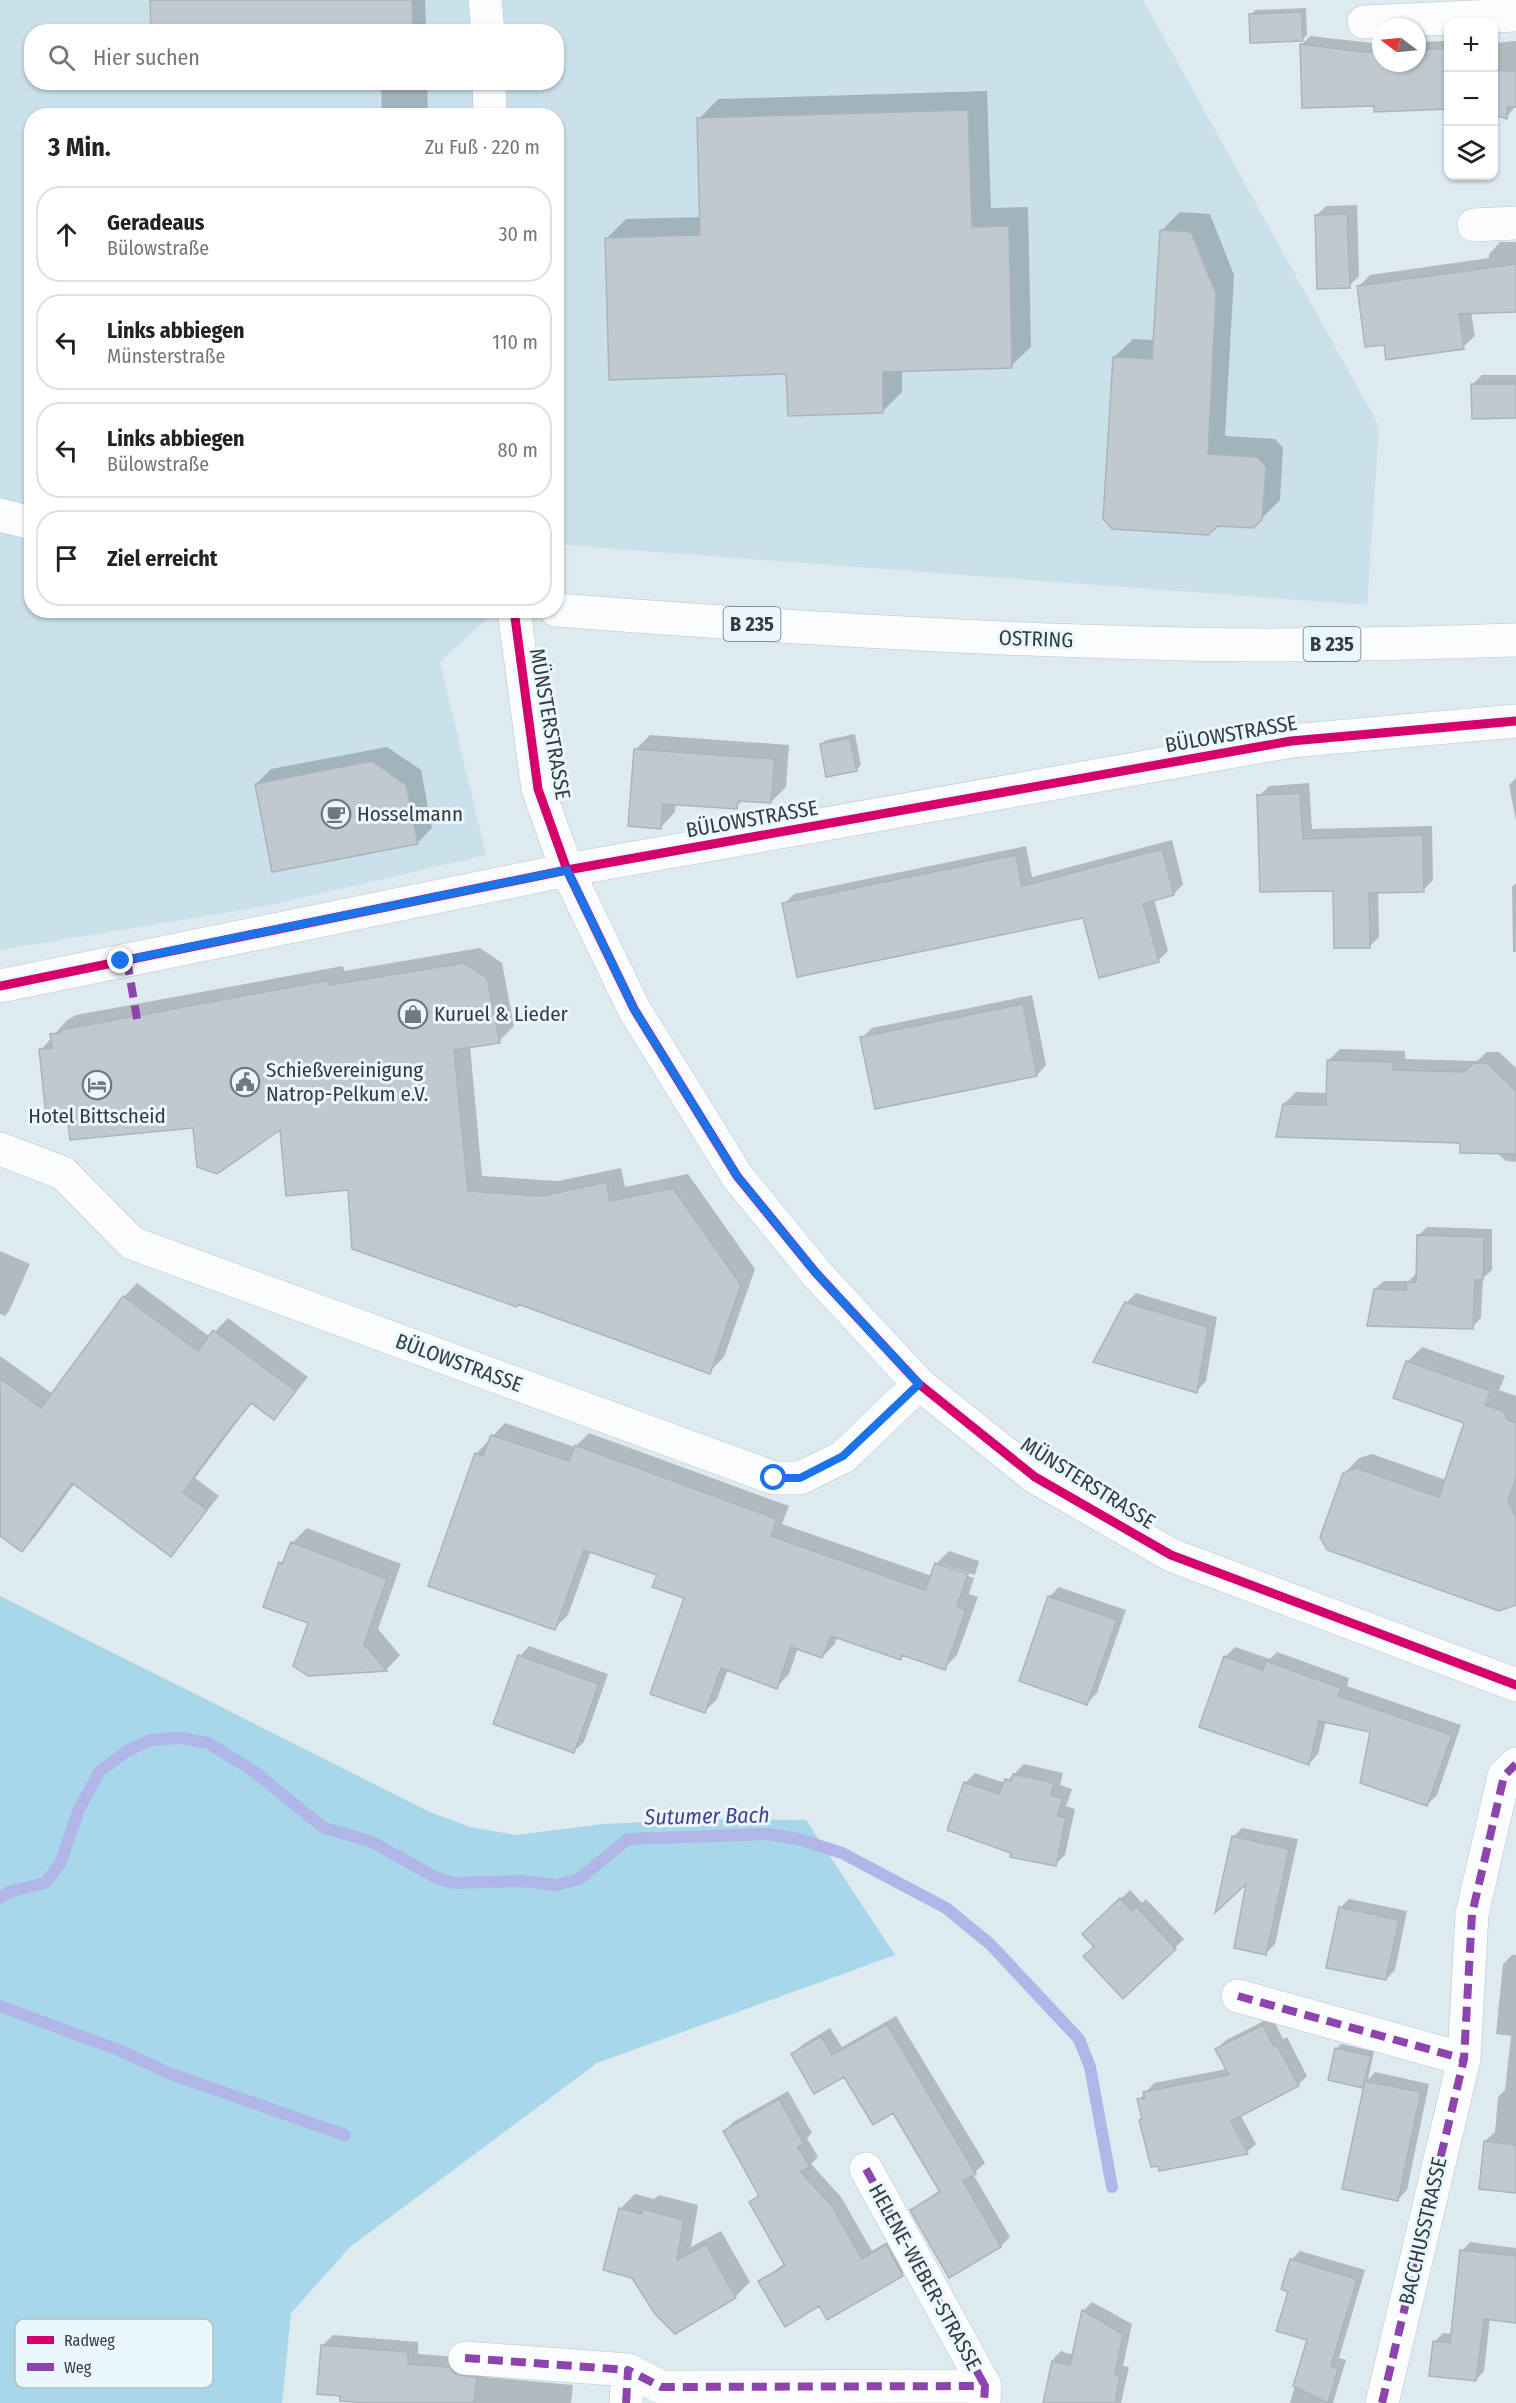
<!DOCTYPE html>
<html lang="de">
<head>
<meta charset="utf-8">
<style>
	body { margin:0; font-family:"Fira Sans Condensed",sans-serif; background:#f6f6f6; color:#222 }
	.controls { position:absolute; right:18px; top:18px; display:grid; overflow:hidden; border-radius:12px; box-shadow:0 2px 4px #0004 }
	.controls button { width:54px; height:54px; display:grid; place-items:center; padding:0; border:0; border-bottom:2px solid #e0e0e0; background:#fff; color:#222; font:30px sans-serif }
	.compass { position:absolute; left:1372px; top:18px; width:54px; height:54px; border-radius:50%; background:#fff; box-shadow:0 2px 4px #0004; rotate:286deg }
	.stop { position:absolute; width:18px; height:18px; margin:-14px; border:4px solid #1a73e8; border-radius:50%; background:#fff }
	.stop.end { background:#1a73e8; border-color:#fff; box-shadow:0 2px 6px #0008 }
	.list { margin:0; padding:0; list-style:none }
	h2 { display:flex; justify-content:space-between; align-items:center; height:78px; margin:0; padding:0 24px; font-size:26px }
	h2 small { font-size:20px; font-weight:400; color:#767676 }
	.list li { display:grid; grid-template-columns:39px 1fr auto; gap:18px; align-items:center; box-sizing:border-box; height:96px; margin:0 12px 12px; padding:0 12px; border:2px solid #e0e0e0; border-radius:24px }
	.list b { display:block; font-size:22px; white-space:nowrap }
	.list p { margin:0; font-size:20px; white-space:nowrap; color:#767676 }
	.list em { font-size:20px; font-style:normal; color:#767676 }
	.icon { flex:none; width:33px; height:33px; fill:none; stroke:currentColor; stroke-width:2; stroke-linecap:round; stroke-linejoin:round }
	.map { position:relative; flex:none; width:1516px; height:2403px; overflow:hidden }
	.search { position:absolute; background:#fff; box-shadow:0 2px 4px #0004; left:24px; top:24px; width:540px; height:66px; display:flex; align-items:center; gap:15px; box-sizing:border-box; padding:0 21px; border-radius:24px; color:#767676; font-size:22px }
	.panel { position:absolute; background:#fff; box-shadow:0 2px 4px #0004; left:24px; top:108px; width:540px; height:510px; border-radius:24px }
	.map>svg:first-child { display:block }
	.built { fill:#cae0ea; fill-rule:evenodd }
	.green { fill:#a9d7ea }
	.shadow { fill:#0003; fill-rule:evenodd }
	.lines { fill:none; stroke-linecap:round; stroke-linejoin:round }
	.stream { stroke:#b0b6e8; stroke-width:12 }
	.building { fill:#c0c9cf; stroke:#acb4b9; stroke-width:1.5 }
	.minor-casing { stroke:#bcc6ca; stroke-width:34 }
	.major-casing { stroke:#bcc6ca; stroke-width:34 }
	.minor { stroke:#fafcfd; stroke-width:33 }
	.major { stroke:#fafcfd; stroke-width:33 }
	.quiet { stroke:#8e44ad; stroke-width:8; stroke-dasharray:15 8; stroke-linecap:butt }
	.cycleway-casing { stroke:#eaf8fe; stroke-width:13 }
	.cycleway { stroke:#d6006c; stroke-width:9 }
	.route { stroke:#1a73e8; stroke-width:8 }
	.labels { text-anchor:middle; dominant-baseline:central; stroke-width:6; stroke-linejoin:round; paint-order:stroke }
	.shield { fill:#eaf8fe; stroke:#6a757a; stroke-width:1.5 }
	.shield-label { font-size:20px; font-weight:bold; fill:#333d41 }
	.street-label { font-size:21px; fill:#333d41; stroke:#eaf8fe }
	.poi-label { font-size:21px; fill:#333d41; stroke:#eaf8fe; text-anchor:start }
	.water-label { font-size:22px; font-style:italic; fill:#454192; stroke:#eaf8fe }
	.key { fill:#eaf8fe; stroke:#b3c0c5; stroke-width:1.5 }
	.key-label { font-size:16px; fill:#333d41 }
</style>
</head>
<body>
<div class="map">
<svg width="1516" height="2403" viewBox="0 0 1516 2403">
	<rect width="100%" height="100%" fill="#ddeaef"/>
	<path class="built" d="M0,0H1143L1379,426L1367,605L565,545L557,553L556,116H32V610L495,611L440,662L486,855L266,906L0,950ZM32,32H556V82H32Z"/>
	<path class="green" d="M0,1596L430,1812L470,1827L516,1835L603,1824L706,1819L806,1820L895,1955L597,2063L350,2247L291,2313L282,2403H0Z"/>
	<path class="shadow" d="M152,0H425L426,32H153Z
		M1306,8L1307,35L1302,40L1251,15L1255,10Z
		M1310,36L1381,44V63H1417V42L1448,41V108L1375,104L1301,45Z
		M1494,39L1495,43L1516,41V105L1507,117L1494,113Z
		M381,82H427L428,116H382Z
		M987,91L991,208L1028,207L1031,347L1011,366L902,370V392L883,411L788,373L607,238L626,219L701,217L699,119L718,99Z
		M1357,205L1359,276L1349,286L1316,216L1326,206Z
		M1180,212L1210,214L1234,275L1225,436L1275,439L1283,448L1280,500L1261,519L1114,357L1133,339L1155,340L1162,230Z
		M1500,242H1516V311L1471,312L1475,336L1463,347L1386,343L1358,287L1370,275L1489,258V254Z
		M1482,375H1516V416L1472,385Z
		M855,734L861,765L857,769L821,744L826,740Z
		M650,735L789,745L786,787L771,802L743,800L736,807L676,803L675,812L661,827L635,750Z
		M387,747L421,770L432,828L417,843L256,784L271,769Z
		M1516,778V821L1509,785Z
		M1309,783L1312,829L1432,826L1433,880L1423,890L1378,891L1379,937L1369,947L1335,890L1259,796L1269,786Z
		M1172,840L1183,884L1174,894L1154,899L1168,951L1158,961L1084,916L784,904L794,894L1026,846L1032,877Z
		M1516,883V952H1513L1512,887Z
		M480,948L502,963L514,1026L499,1041L470,1046L482,1176L558,1181L621,1168L625,1187L688,1174L755,1269L724,1357L709,1372L350,1189L281,1127L70,1121L41,1050L67,1020L76,1015L343,966L344,971Z
		M1032,995L1046,1065L1037,1075L862,1038L872,1028Z
		M1340,1049L1405,1051V1059L1477,1061L1487,1052H1499L1516,1068V1162L1506,1161L1496,1152L1462,1141L1284,1104L1296,1092L1328,1093V1061Z
		M1427,1227L1492,1229V1270L1483,1278L1481,1318L1472,1327L1375,1289L1384,1281H1409L1417,1273L1418,1236Z
		M0,1251L30,1264L9,1311L5,1316L0,1314Z
		M137,1283L210,1337L228,1318L308,1377L274,1418L252,1402L195,1478L219,1496L171,1555L75,1483L35,1537L22,1550L0,1534V1356L53,1394L124,1297Z
		M1136,1293L1217,1317L1206,1381L1197,1391L1126,1303Z
		M1422,1347L1505,1376L1499,1390L1516,1396V1601L1344,1474L1359,1458L1372,1454L1446,1480L1466,1422L1407,1362Z
		M505,1423L575,1447L589,1433L789,1506L782,1524L932,1576L936,1564L949,1551L979,1561L975,1575L941,1564V1567L974,1578L969,1594L978,1597L957,1655L944,1668L905,1654L900,1659L837,1637L835,1644L822,1657L798,1648L789,1674L777,1687L728,1669L717,1699L704,1712L686,1597L658,1574L591,1551L568,1615L555,1628L476,1454Z
		M307,1528L401,1564L378,1629L400,1655L386,1670L309,1674L310,1622L281,1563L286,1558L292,1543Z
		M1059,1587L1126,1610L1097,1693L1087,1703L1049,1597Z
		M529,1646L608,1674L584,1742L574,1751L520,1656Z
		M1235,1647L1270,1659L1277,1652L1349,1678L1347,1686L1461,1725L1437,1795L1427,1805L1372,1731L1326,1721L1318,1754L1309,1764L1225,1657Z
		M1024,1764L1063,1773L1060,1785L1072,1789L1066,1806L1075,1809L1065,1855L1055,1865L949,1829L966,1782L975,1773L1005,1783Z
		M1242,1828L1298,1839L1275,1944L1266,1953L1233,1837Z
		M1130,1890L1142,1903L1146,1899L1184,1939L1123,1997L1096,1946L1084,1934Z
		M1349,1899L1407,1911L1395,1970L1386,1979L1340,1908Z
		M1512,1955H1516V2192L1485,2141L1495,2132L1498,2097L1505,2090L1511,2036L1496,2034L1503,1964Z
		M896,2016L985,2163L973,2174L1010,2237L1001,2246L949,2276L912,2210L940,2190L894,2111L845,2075L793,2054L802,2045L830,2028L842,2047Z
		M1272,2017L1283,2039L1287,2037L1307,2076L1298,2085L1240,2114L1256,2144L1247,2152L1141,2120L1143,2118L1139,2100L1154,2083L1227,2069L1217,2049L1226,2040ZM1228,2114L1246,2148H1243L1226,2115Z
		M1341,2044L1374,2051L1368,2080L1375,2072L1429,2084L1407,2190L1398,2199L1366,2083L1363,2086L1336,2049Z
		M788,2091L812,2133L807,2138L818,2157L811,2164L841,2197L872,2251L895,2237L911,2265L902,2274L827,2318L820,2304L760,2282L785,2263L751,2202L760,2193L725,2131L733,2122Z
		M635,2194L654,2199L659,2195L698,2205L691,2247L721,2231L750,2282L735,2297L676,2332L620,2209Z
		M1470,2242L1516,2248V2321L1490,2318L1484,2371L1476,2380L1434,2342L1443,2333L1453,2334L1462,2251Z
		M1300,2251L1365,2270L1339,2358L1346,2360L1333,2403H1290L1309,2339L1290,2291L1291,2260Z
		M1092,2302L1132,2324L1123,2366L1129,2367L1121,2403H1044L1054,2358L1062,2350L1063,2352L1074,2355L1083,2311Z
		M333,2335L418,2342V2354L460,2357L486,2367L485,2377L573,2385L571,2403H388L322,2346Z"/>
	<g class="lines">
		<path class="stream" d="M0,1898L9,1892L45,1883L60,1864L79,1809L100,1771L127,1751L151,1740L180,1738L208,1743L252,1770L324,1828L370,1841L437,1878L454,1883L521,1881L556,1885L579,1879L628,1839L768,1834L798,1839L842,1853L946,1908L990,1944L1079,2039L1090,2067L1112,2187
			M0,2006L121,2051L171,2074L345,2135"/>
	</g>
	<path class="building" d="M150,0H412L413,32H151Z
		M1302,12L1303,41L1250,43L1249,14Z
		M1300,44L1363,52H1381V63H1417V50L1449,48V109L1374,112V106L1302,108Z
		M1494,70L1516,71V107H1507V119L1494,115Z
		M968,110L972,227L1009,226L1012,368L883,372V413L788,416L786,374L609,380L605,238L700,235L697,118Z
		M1347,214L1350,288L1317,289L1315,215Z
		M1160,230L1191,232L1216,294L1208,454L1257,457L1266,466L1262,520L1253,528L1218,526L1208,535L1112,529L1103,519L1113,357L1152,359Z
		M1516,264V312L1459,314L1464,349L1386,360L1384,345L1365,347L1357,286Z
		M1471,384H1516V418L1472,419Z
		M850,738L857,771L826,777L820,744Z
		M634,749L775,759L771,803L738,801L737,809L663,804L661,829L628,826Z
		M372,761L406,785L418,844L272,872L255,784Z
		M1300,793L1303,839L1423,835L1424,892L1369,893L1370,948H1334L1333,891L1260,892L1257,795Z
		M1162,849L1174,895L1143,904L1159,962L1099,978L1083,918L797,977L782,903L1016,855L1022,886Z
		M464,963L487,978L500,1043L454,1050L468,1191L542,1196L607,1182L610,1201L673,1188L741,1285L710,1374L518,1304L517,1307L352,1249L348,1190L286,1196L280,1130L217,1174L197,1167L193,1128L70,1140L68,1122L47,1125L39,1049L52,1048L50,1034L60,1033V1030L329,980V985Z
		M1023,1004L1037,1076L875,1109L860,1037Z
		M1327,1060L1393,1062V1070L1464,1072L1474,1063H1487L1516,1091V1154L1460,1153V1143L1276,1137L1283,1104L1326,1105Z
		M1417,1235L1484,1237L1483,1280H1475L1473,1329L1367,1326L1374,1289L1406,1290V1282H1416Z
		M123,1296L198,1351L213,1330L296,1391L274,1420L251,1403L219,1443L183,1492L207,1510L171,1557L72,1483L22,1552L0,1536V1378L41,1408Z
		M1125,1302L1208,1327L1197,1393L1093,1362Z
		M1406,1361L1491,1391L1485,1405L1503,1411L1508,1420L1516,1423V1477L1508,1500L1516,1518V1605L1499,1611L1327,1550L1320,1537L1343,1473L1356,1468L1439,1497L1464,1423L1393,1398Z
		M491,1435L569,1461L575,1445L777,1519L771,1536L925,1590L935,1563L968,1574L957,1606L966,1610L945,1670L902,1655L901,1660L831,1636L822,1658L791,1647L777,1689L721,1668L705,1713L650,1694L684,1598L652,1587L657,1575L584,1550L555,1630L428,1586L475,1453L483,1456Z
		M291,1542L387,1579L364,1644L387,1671L308,1676L293,1666L308,1623L263,1607L279,1562L282,1564Z
		M1048,1596L1117,1620L1087,1705L1019,1681Z
		M518,1655L599,1684L574,1753L493,1724Z
		M1224,1656L1263,1670L1266,1661L1341,1688L1338,1696L1452,1735L1427,1806L1360,1783L1370,1732L1319,1721L1309,1765L1199,1727Z
		M1013,1774L1054,1783L1051,1795L1063,1799L1057,1816L1066,1818L1056,1866L1010,1857L1011,1853L947,1830L964,1782L999,1794L1005,1779L1011,1781Z
		M1232,1836L1289,1849L1266,1955L1234,1948L1246,1884L1215,1913Z
		M1120,1898L1132,1911L1136,1906L1176,1949L1123,1999L1083,1956L1094,1947L1082,1934Z
		M1339,1907L1399,1920L1386,1980L1326,1968Z
		M887,2024L976,2174L963,2181L1001,2247L949,2278L910,2210L940,2192L893,2113L873,2125L844,2077L814,2094L791,2054L821,2036L832,2055Z
		M1263,2025L1274,2047L1277,2045L1299,2086L1231,2121L1248,2154L1159,2171L1158,2166L1151,2167L1139,2120L1142,2119L1137,2099L1145,2098L1143,2092L1229,2075L1215,2049Z
		M1335,2048L1371,2056L1363,2088L1328,2080Z
		M1365,2081L1421,2092L1398,2201L1342,2189Z
		M779,2099L804,2144L798,2147L810,2167L801,2172L832,2206L862,2259L886,2244L903,2276L827,2320L819,2306L785,2327L758,2281L785,2266L749,2202L759,2196L723,2131Z
		M1484,2141L1516,2145V2193L1479,2189Z
		M619,2208L641,2214L643,2209L684,2220L677,2260L706,2244L736,2298L675,2334L655,2314L632,2278L603,2270Z
		M1460,2250L1516,2256V2323L1484,2319L1476,2381L1429,2376L1433,2341L1450,2343Z
		M1290,2259L1357,2279L1331,2366L1338,2368L1328,2403L1293,2386L1307,2340L1276,2331L1288,2292L1281,2289Z
		M1082,2310L1123,2334L1115,2375L1120,2376L1115,2403H1043L1052,2361L1070,2365Z
		M321,2345L408,2352V2364L449,2367L455,2374L477,2378L474,2403H369L340,2401V2396L317,2394Z"/>
	<g class="lines">
		<g class="minor-casing">
			<path id="minor" d="M485,0L488,32
				M1364,22L1516,15
				M489,82L490,116
				M1474,225L1516,223
				M514,610L538,789L567,870L634,1009L737,1176L816,1273L919,1384L1035,1477L1171,1555L1516,1685
				M0,986L567,870L1291,741L1516,721
				M0,1149L63,1173L132,1243L774,1478H800L843,1457L919,1384
				M1238,1996L1464,2059
				M866,2169L985,2386
				M465,2358L628,2370
				M626,2403L628,2370L661,2387L985,2386L984,2403
				M1382,2403L1464,2059L1472,1914L1504,1776L1516,1764"/>
		</g>
		<g class="major-casing">
			<path id="major" d="M0,515L32,523
				M556,610C752,625 948,638 1144,643C1268,647 1392,644 1516,640"/>
		</g>
		<use href="#minor" class="minor"/>
		<use href="#major" class="major"/>
		<path class="quiet" d="M127,960L137,1019
			M1238,1996L1464,2059
			M866,2169L985,2386
			M465,2358L628,2370
			M626,2403L628,2370L661,2387L985,2386L984,2403
			M1382,2403L1464,2059L1472,1914L1504,1776L1516,1764"/>
		<g class="cycleway-casing">
			<path id="cycleway" d="M514,610L538,789L567,870L634,1009L737,1176L816,1273L919,1384L1035,1477L1171,1555L1516,1685
				M0,986L567,870L1291,741L1516,721"/>
		</g>
		<use href="#cycleway" class="cycleway"/>
	</g>
	<g class="lines">
		<path class="route" d="M121,961L567,870L634,1009L737,1176L816,1273L919,1384L843,1456L800,1478H774"/>
	</g>
	<defs>
		<g id="cafe-ring" transform="scale(1.5)"><circle r="9.5" fill="#eaf8fe" stroke="#6e7a7e" stroke-width="1.5"/><path d="M-5.5-4.5H6V0H3Q3 3.5 0 3.5H-2.5Q-5.5 3.5-5.5 0ZM3-3.2v2h1.7v-2ZM-6 4.5H4V6H-6Z" fill="#6e7a7e"/></g>
		<g id="shop-ring" transform="scale(1.5)"><circle r="9.5" fill="#eaf8fe" stroke="#6e7a7e" stroke-width="1.5"/><path d="M-5-2.5h2.3a2.7 3.5 0 0 1 5.4 0H5L5.5 6h-11ZM-1.5-2.5h3a1.5 2.3 0 0 0-3 0Z" fill="#6e7a7e"/></g>
		<g id="civic-ring" transform="scale(1.5)"><circle r="9.5" fill="#eaf8fe" stroke="#6e7a7e" stroke-width="1.5"/><path d="M-.6-6.5H3V-4.5H.6V-3L4-1V1h2V6H-6V1h2V-1L-.6-3ZM-1.2 2.5V6h2.4V2.5Z" fill="#6e7a7e"/></g>
		<g id="hotel-ring" transform="scale(1.5)"><circle r="9.5" fill="#eaf8fe" stroke="#6e7a7e" stroke-width="1.5"/><path d="M-6-4.5h1.5V1H6V5H4.5V3h-9V5H-6ZM-4 0a1.8 1.8 0 1 1 3.6 0ZM.5 0V-2.5h3Q6-2.5 6 0Z" fill="#6e7a7e"/></g>
	</defs>
	<g fill-rule="evenodd">
		<use href="#cafe-ring" x="336" y="814"/>
		<use href="#shop-ring" x="413" y="1014"/>
		<use href="#civic-ring" x="245" y="1082"/>
		<use href="#hotel-ring" x="97" y="1085"/>
	</g>
	<g class="labels">
		<g class="shield">
			<rect x="723.5" y="607" width="57" height="34" rx="4.5"/>
			<rect x="1303.5" y="627" width="57" height="34" rx="4.5"/>
		</g>
		<g class="shield-label">
			<text x="752" y="624">B 235</text>
			<text x="1332" y="644">B 235</text>
		</g>
		<g class="street-label">
			<text transform="translate(1036 639) rotate(2)">OSTRING</text>
			<text transform="translate(550 724) rotate(80)">MÜNSTERSTRASSE</text>
			<text transform="translate(1231 734) rotate(-10)">BÜLOWSTRASSE</text>
			<text transform="translate(752 819) rotate(-10)">BÜLOWSTRASSE</text>
			<text transform="translate(459 1363) rotate(20)">BÜLOWSTRASSE</text>
			<text transform="translate(1088 1483) rotate(32)">MÜNSTERSTRASSE</text>
			<text transform="translate(1423 2231) rotate(-77)">BACCHUSSTRASSE</text>
			<text transform="translate(925 2277) rotate(61)">HELENE-WEBER-STRASSE</text>
		</g>
		<g class="poi-label">
			<text x="357" y="814">Hosselmann</text>
			<text x="434" y="1014">Kuruel &amp; Lieder</text>
			<text x="266" y="1070">Schießvereinigung<tspan x="266" dy="24">Natrop-Pelkum e.V.</tspan></text>
			<text x="97" y="1116" text-anchor="middle">Hotel Bittscheid</text>
		</g>
		<g class="water-label">
			<text transform="translate(707 1816) rotate(-1)">Sutumer Bach</text>
		</g>
	</g>
	<rect x="15" y="2319" width="198" height="69" rx="9" class="key"/>
	<rect x="27" y="2336" width="27" height="8" fill="#d6006c"/>
	<rect x="27" y="2363" width="27" height="8" fill="#8e44ad"/>
	<g class="key-label">
		<text x="64" y="2346">Radweg</text>
		<text x="64" y="2373">Weg</text>
	</g>
</svg>
<div class="controls">
<button>+</button>
<button>−</button>
<button><svg class="icon" aria-label="layers" viewBox="0 0 24 24"><path d="M12 4l9 5-9 5-9-5zM3 14l9 5 9-5"/></svg></button>
</div>
<svg class="compass" viewBox="-18 -18 36 36"><path d="M0-13l5 13h-10z" fill="#e53935"/><path d="M0 13l5-13h-10z" fill="#767676"/></svg>
<div class="stop" style="left:774px;top:1478px"></div>
<div class="stop end" style="left:121px;top:961px"></div>
<div class="search"><svg class="icon" aria-label="search" viewBox="0 0 24 24"><circle cx="10" cy="10" r="6"/><path d="M15 15l6 6"/></svg>Hier suchen</div>
<section class="panel">
<h2>3 Min.<small>Zu Fuß · 220 m</small></h2>
<ul class="list">
<li><svg class="icon" aria-label="ahead" viewBox="0 0 24 24"><path d="M12 20V5M6 11l6-6 6 6"/></svg><div><b>Geradeaus</b><p>Bülowstraße</p></div><em>30 m</em></li>
<li><svg class="icon" aria-label="left" viewBox="0 0 24 24"><path d="M17 20v-9H6M10 6l-5 5 5 5"/></svg><div><b>Links abbiegen</b><p>Münsterstraße</p></div><em>110 m</em></li>
<li><svg class="icon" aria-label="left" viewBox="0 0 24 24"><path d="M17 20v-9H6M10 6l-5 5 5 5"/></svg><div><b>Links abbiegen</b><p>Bülowstraße</p></div><em>80 m</em></li>
<li><svg class="icon" aria-label="arrive" viewBox="0 0 24 24"><path d="M6 21V4h12l-3 4 3 4H6"/></svg><div><b>Ziel erreicht</b></div></li>
</ul>
</section>
</div>
</body>
</html>
